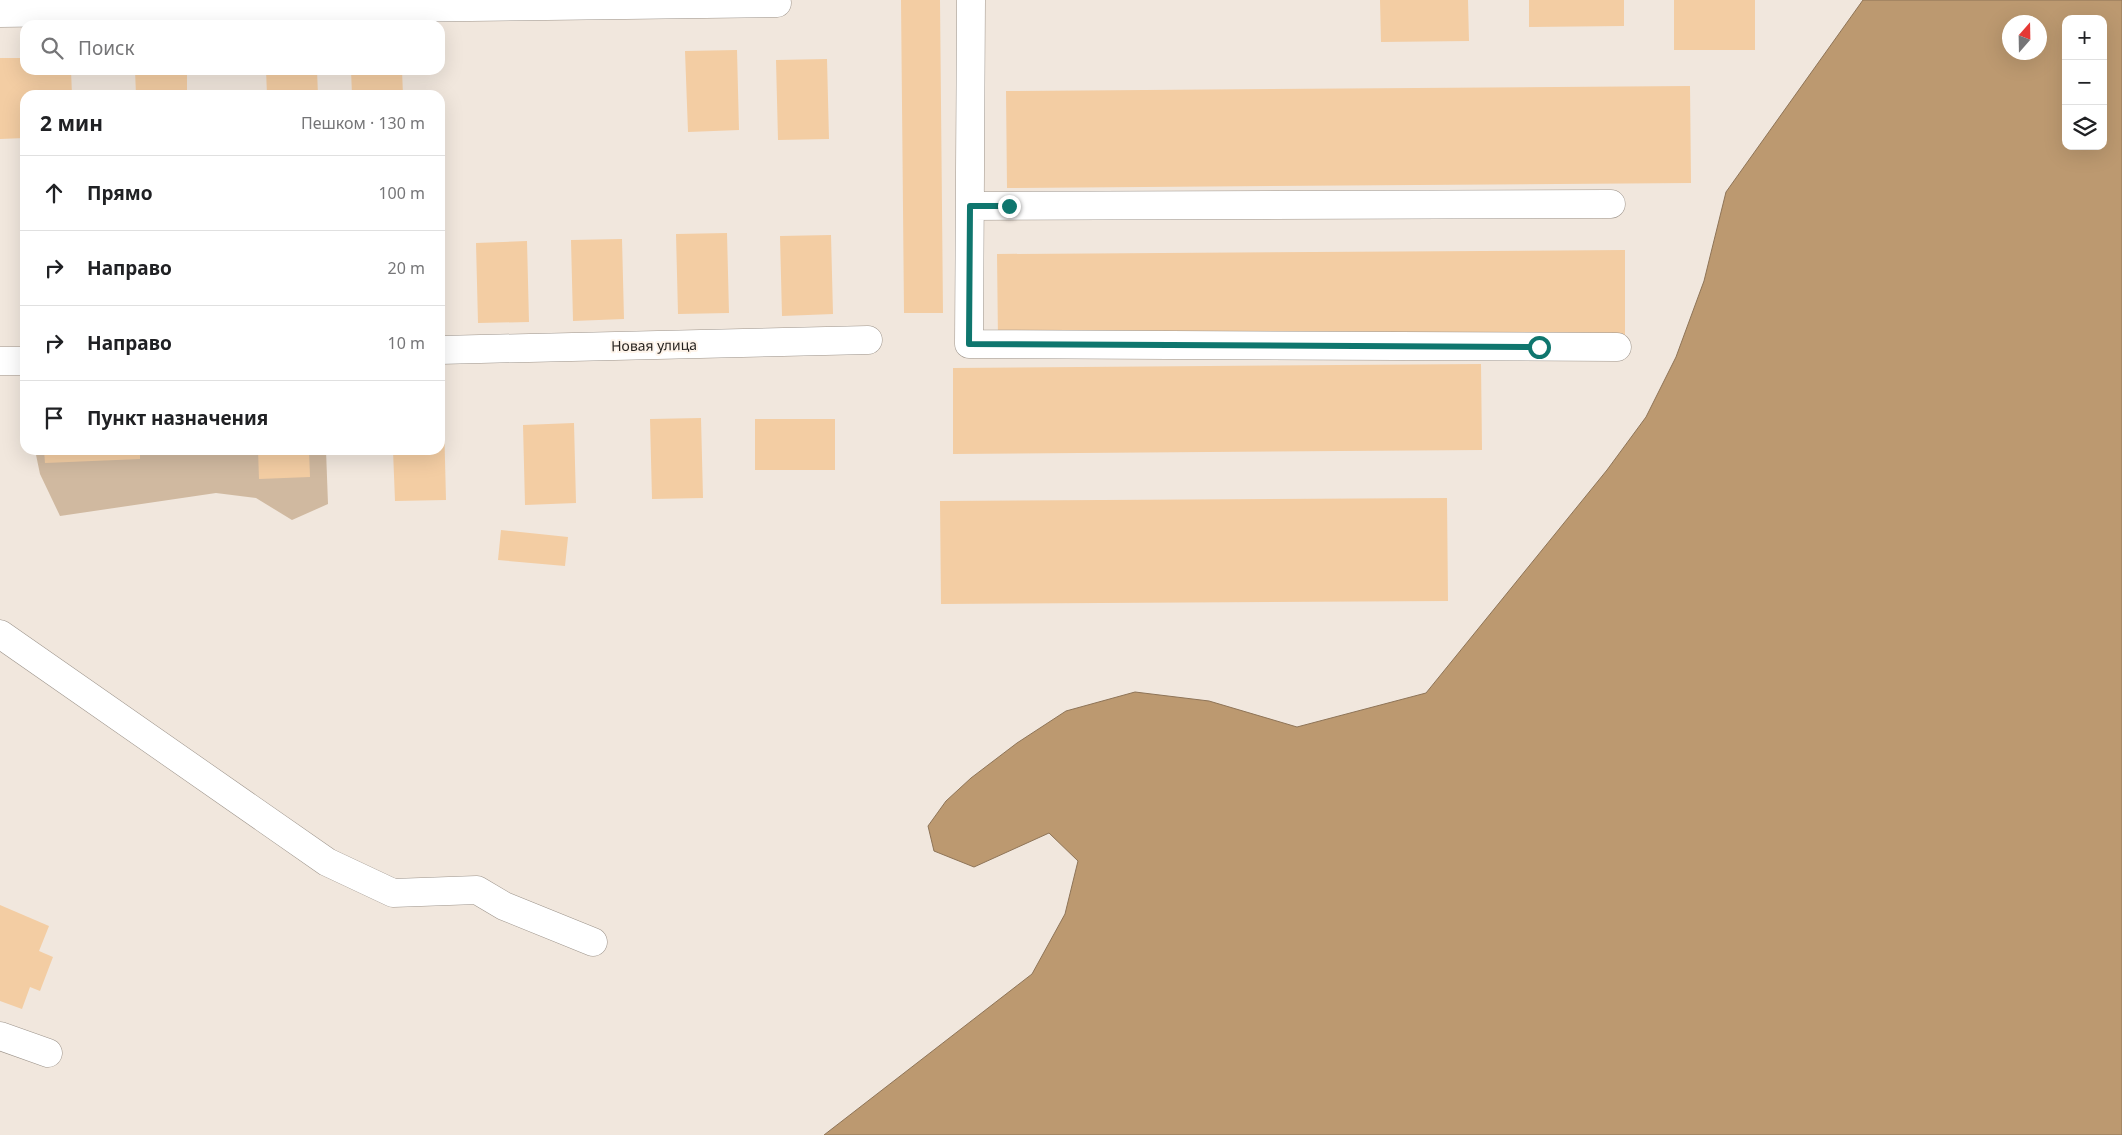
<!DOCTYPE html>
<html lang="ru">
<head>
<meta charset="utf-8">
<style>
	body { margin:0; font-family:"Noto Sans",sans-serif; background:#f6f6f6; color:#202124 }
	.controls { position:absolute; right:15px; top:15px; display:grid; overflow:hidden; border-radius:10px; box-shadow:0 5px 20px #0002 }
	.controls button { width:45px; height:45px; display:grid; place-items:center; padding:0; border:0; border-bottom:1px solid #e0e0e0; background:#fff; color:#202124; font:25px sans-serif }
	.compass { position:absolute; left:2002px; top:15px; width:45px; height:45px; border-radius:50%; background:#fff; box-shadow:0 5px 20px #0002; rotate:20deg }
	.stop { position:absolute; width:15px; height:15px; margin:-11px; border:4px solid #0f766e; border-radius:50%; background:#fff }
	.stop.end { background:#0f766e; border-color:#fff; box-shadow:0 1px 5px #0008 }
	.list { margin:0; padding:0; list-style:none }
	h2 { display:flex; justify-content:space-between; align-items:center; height:65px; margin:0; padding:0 20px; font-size:21px }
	h2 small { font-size:16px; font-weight:400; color:#757577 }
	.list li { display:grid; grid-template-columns:32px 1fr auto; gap:15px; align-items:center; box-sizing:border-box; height:75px; padding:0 20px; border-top:1px solid #e0e0e0 }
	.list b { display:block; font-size:19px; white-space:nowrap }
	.list em { font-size:16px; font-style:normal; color:#757577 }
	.icon { flex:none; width:28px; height:28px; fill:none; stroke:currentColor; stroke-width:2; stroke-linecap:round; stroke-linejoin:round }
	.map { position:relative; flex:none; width:2122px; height:1135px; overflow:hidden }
	.search { position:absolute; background:#fff; box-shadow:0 5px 20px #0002; left:20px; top:20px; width:425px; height:55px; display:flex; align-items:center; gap:12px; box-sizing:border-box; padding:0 18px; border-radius:15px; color:#757577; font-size:19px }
	.panel { position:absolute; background:#fff; box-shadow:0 5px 20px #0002; left:20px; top:90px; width:425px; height:365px; border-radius:15px }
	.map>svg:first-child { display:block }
	.green { fill:#d0b9a0 }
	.water { fill:#bc9970; stroke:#8e7457; fill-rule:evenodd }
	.building { fill:#f3cda3 }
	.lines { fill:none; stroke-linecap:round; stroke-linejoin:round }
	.minor-casing { stroke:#9d948b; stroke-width:29 }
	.minor { stroke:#fff; stroke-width:28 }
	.route { stroke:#0f766e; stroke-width:6 }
	.labels { text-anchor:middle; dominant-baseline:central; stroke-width:4; stroke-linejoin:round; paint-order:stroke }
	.street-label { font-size:14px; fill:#231f1c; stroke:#fef4ea }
</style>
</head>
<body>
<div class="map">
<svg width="2122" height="1135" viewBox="0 0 2122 1135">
	<rect width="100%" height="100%" fill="#f1e7dd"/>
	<path class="green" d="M35,450H326L328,504L292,520L256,498L216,493L60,516L40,474Z"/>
	<path class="water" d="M1863,0H2122V1135H824L1032,974L1065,914L1078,861L1049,833L974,867L934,851L928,826L946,801L971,778L1017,743L1066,711L1135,692L1209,701L1297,727L1426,693L1607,470L1646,417L1676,357L1704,281L1726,192ZM2066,19H2103V146H2066ZM2010,22H2040V52H2010Z"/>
	<path class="building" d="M901,0H940L943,313H904Z
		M1380,0H1468L1469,41L1381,42Z
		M1529,0H1624V26L1529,27Z
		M1674,0H1755V50H1674Z
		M737,50L739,130L688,132L685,51Z
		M0,58H25V70H71L72,95H25V138L0,139Z
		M827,59L829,139L778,140L776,60Z
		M135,70H187V95H136Z
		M266,70H317L318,95H267Z
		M351,70H402L403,95H352Z
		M1690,86L1691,183L1007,188L1006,91Z
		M727,233L729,313L678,314L676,234Z
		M831,235L833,314L782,316L780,236Z
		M622,239L624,319L573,321L571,240Z
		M527,241L529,322L478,323L476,243Z
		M1625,250V336L998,341L997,254Z
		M1481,364L1482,450L953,454V368Z
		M701,418L703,498L652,499L650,419Z
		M755,419H835V470H755Z
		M440,420H444L446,500L395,501L393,450H440Z
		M574,423L576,503L525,505L523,425Z
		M44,450H140V459L45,463Z
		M258,450H309L310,477L259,479Z
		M1447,498L1448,601L941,604L940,501Z
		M501,530L568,537L565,566L498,560Z
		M0,905L49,926L39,951L53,957L40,991L30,987L22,1009L0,1001Z"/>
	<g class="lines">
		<g class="minor-casing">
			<path id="minor" d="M971,0L969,344L1617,347
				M0,13L777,3
				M970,206L1611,204
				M440,350L868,340
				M0,361H25
				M0,634L327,862L393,893L477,890L504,906L593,942
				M0,1036L48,1053"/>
		</g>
		<use href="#minor" class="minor"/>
	</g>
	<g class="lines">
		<path class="route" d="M1009,206H970L969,344L1539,347"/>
	</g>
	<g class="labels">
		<g class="street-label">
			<text transform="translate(654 345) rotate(-1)">Новая улица</text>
		</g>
	</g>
</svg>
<div class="controls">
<button>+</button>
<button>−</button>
<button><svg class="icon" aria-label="layers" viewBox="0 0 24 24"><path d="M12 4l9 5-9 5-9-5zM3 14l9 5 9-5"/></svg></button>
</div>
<svg class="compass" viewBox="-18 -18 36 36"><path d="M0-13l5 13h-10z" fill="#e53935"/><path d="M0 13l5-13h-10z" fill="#757577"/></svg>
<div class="stop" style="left:1539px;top:347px"></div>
<div class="stop end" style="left:1009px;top:206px"></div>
<div class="search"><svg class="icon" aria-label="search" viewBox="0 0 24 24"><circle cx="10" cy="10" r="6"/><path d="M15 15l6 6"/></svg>Поиск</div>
<section class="panel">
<h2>2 мин<small>Пешком · 130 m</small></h2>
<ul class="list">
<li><svg class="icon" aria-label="ahead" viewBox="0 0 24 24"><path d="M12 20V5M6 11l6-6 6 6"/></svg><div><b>Прямо</b></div><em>100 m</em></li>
<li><svg class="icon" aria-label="right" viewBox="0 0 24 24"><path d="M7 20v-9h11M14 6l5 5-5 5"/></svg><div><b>Направо</b></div><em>20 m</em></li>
<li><svg class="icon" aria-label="right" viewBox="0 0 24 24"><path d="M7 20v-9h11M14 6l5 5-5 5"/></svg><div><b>Направо</b></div><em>10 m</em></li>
<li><svg class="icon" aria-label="arrive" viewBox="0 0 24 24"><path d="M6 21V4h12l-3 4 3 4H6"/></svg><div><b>Пункт назначения</b></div></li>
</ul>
</section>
</div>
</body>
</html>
